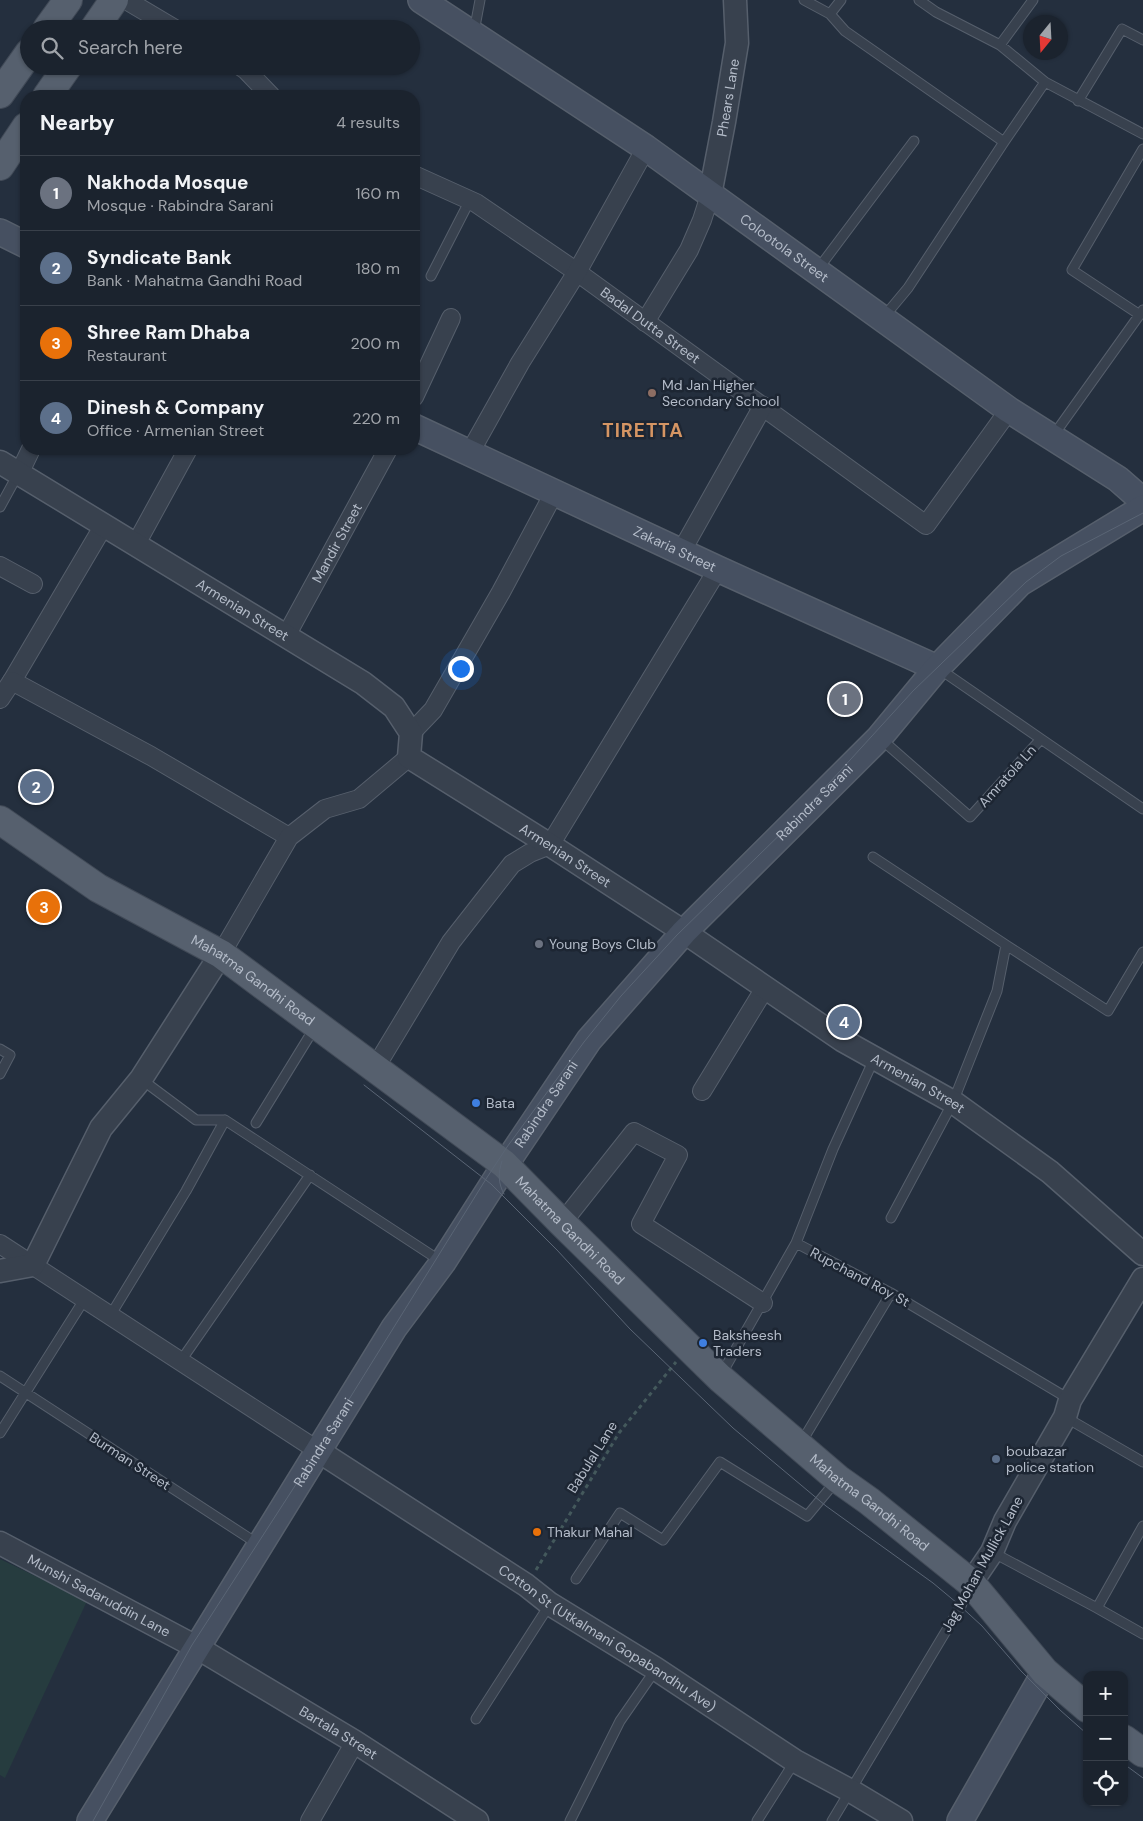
<!DOCTYPE html>
<html lang="en">
<head>
<meta charset="utf-8">
<style>
	body { margin:0; font-family:"DM Sans",sans-serif; background:#282f3a; color:#f1f3f6 }
	.controls { position:absolute; right:15px; bottom:15px; display:grid; overflow:hidden; border-radius:10px; box-shadow:0 1px 4px #0004 }
	.controls button { width:45px; height:45px; display:grid; place-items:center; padding:0; border:0; border-bottom:1px solid #39404a; background:#1b232e; color:#f1f3f6; font:25px sans-serif }
	.compass { position:absolute; left:1023px; top:15px; width:45px; height:45px; border-radius:50%; background:#1b232e; box-shadow:0 1px 4px #0004; rotate:198deg }
	.you { position:absolute; left:460px; top:668px; width:18px; height:18px; margin:-12px; border:4px solid #fff; border-radius:50%; background:#1a73e8; box-shadow:0 0 0 8px #1a73e833 }
	.badge { display:grid; place-items:center; width:32px; height:32px; border-radius:50%; background:#8bbbb9; color:#fff; font-size:16px; font-weight:700 }
	.pin { position:absolute; translate:-50% -50%; border:2px solid #fff; box-shadow:0 1px 5px #0006 }
	.list { margin:0; padding:0; list-style:none }
	h2 { display:flex; justify-content:space-between; align-items:center; height:65px; margin:0; padding:0 20px; font-size:21px }
	h2 small { font-size:16px; font-weight:400; color:#a0a4aa }
	.list li { display:grid; grid-template-columns:32px 1fr auto; gap:15px; align-items:center; box-sizing:border-box; height:75px; padding:0 20px; border-top:1px solid #39404a }
	.list b { display:block; font-size:19px; white-space:nowrap }
	.list p { margin:0; font-size:16px; white-space:nowrap; color:#a0a4aa }
	.list em { font-size:16px; font-style:normal; color:#a0a4aa }
	.icon { flex:none; width:28px; height:28px; fill:none; stroke:currentColor; stroke-width:2; stroke-linecap:round; stroke-linejoin:round }
	.map { position:relative; flex:none; width:1143px; height:1821px; overflow:hidden }
	.search { position:absolute; background:#1b232e; box-shadow:0 1px 4px #0004; left:20px; top:20px; width:400px; height:55px; display:flex; align-items:center; gap:12px; box-sizing:border-box; padding:0 18px; border-radius:28px; color:#a0a4aa; font-size:19px }
	.panel { position:absolute; background:#1b232e; box-shadow:0 1px 4px #0004; left:20px; top:90px; width:400px; height:365px; border-radius:20px }
	.map>svg:first-child { display:block }
	.green { fill:#263c3f }
	.lines { fill:none; stroke-linecap:round; stroke-linejoin:round }
	.service-casing { stroke:#565f6c; stroke-width:11 }
	.minor-casing { stroke:#565f6c; stroke-width:20 }
	.tertiary-casing { stroke:#565f6c; stroke-width:25 }
	.secondary-casing { stroke:#565f6c; stroke-width:28 }
	.primary-casing { stroke:#414a57; stroke-width:30 }
	.path { stroke:#44595c; stroke-width:3; stroke-dasharray:4 4; stroke-linecap:butt }
	.service { stroke:#38414e; stroke-width:9 }
	.minor { stroke:#38414e; stroke-width:18 }
	.tertiary { stroke:#38414e; stroke-width:22 }
	.secondary { stroke:#465061; stroke-width:25 }
	.primary { stroke:#56606e; stroke-width:28 }
	.tram { stroke:#5a6575; stroke-width:1 }
	.education-dot { fill:#8d6e63; stroke:#1d2633; stroke-width:2 }
	.worship-dot { fill:#6b7280; stroke:#1d2633; stroke-width:2 }
	.shop-dot { fill:#3f7fe0; stroke:#1d2633; stroke-width:2 }
	.service-dot { fill:#5c6f8a; stroke:#1d2633; stroke-width:2 }
	.food-dot { fill:#e8710a; stroke:#1d2633; stroke-width:2 }
	.labels { text-anchor:middle; dominant-baseline:central; stroke-width:5; stroke-linejoin:round; paint-order:stroke }
	.street-label { font-size:14px; fill:#b4bcc9; stroke:#1d2633 }
	.poi-label { font-size:14px; fill:#b4bcc9; stroke:#1d2633; text-anchor:start }
	.district-label { font-size:19px; font-weight:bold; letter-spacing:1px; fill:#d59563; stroke:#1d2633 }
</style>
</head>
<body>
<div class="map">
<svg width="1143" height="1821" viewBox="0 0 1143 1821">
	<rect width="100%" height="100%" fill="#242f3e"/>
	<path class="green" d="M0,1559L87,1601L5,1778L0,1775Z"/>
	<g class="lines">
		<g class="service-casing">
			<path id="service" d="M804,0L830,14L845,31L1004,142
				M919,0L936,12L1000,45L1045,82L1143,134
				M830,14L841,0
				M474,32L480,0
				M1000,45L1033,0
				M1078,101L1122,29L1143,40
				M818,269L914,141
				M431,276L470,200
				M1140,315L1072,270L1143,149
				M883,318L908,288L1004,142L1045,82
				M1053,436L1143,310
				M0,507L18,474
				M938,668L1041,739
				M881,739L970,817L1041,739L1143,809
				M873,857L1006,945L997,991L953,1102L891,1218
				M1006,945L1108,1011L1143,952
				M0,1049L10,1055L0,1074
				M874,1059L833,1149L796,1243L891,1293L1069,1399
				M141,1079L196,1120H225L442,1262
				M256,1123L315,1027
				M110,1316L186,1191L225,1120
				M180,1362L310,1175
				M721,1375L796,1243
				M0,1376L258,1544
				M1065,1417L1143,1462
				M0,1433L84,1300
				M801,1443L891,1293
				M992,1552L1097,1608L1143,1634
				M576,1579L620,1513L663,1540L720,1462L807,1516L836,1481
				M1097,1608L1143,1526
				M476,1719L550,1604
				M570,1821L620,1721L656,1669
				M757,1821L795,1761
				M832,1821L961,1606L969,1586"/>
		</g>
		<g class="minor-casing">
			<g id="minor">
				<path d="M126,0L175,29"/>
				<path d="M240,66L246,70L271,96"/>
				<path id="s1" d="M414,175L476,203L577,272L926,525L1009,410"/>
				<path d="M645,322L689,250L702,220L710,195"/>
				<path d="M414,397L451,318"/>
				<path d="M469,454L520,363L577,272L646,148"/>
				<path d="M19,474L31,449"/>
				<path d="M136,544L188,449"/>
				<path d="M681,552L763,406"/>
				<path d="M0,566L33,584"/>
				<path id="s2" d="M286,636L388,449"/>
				<path d="M12,681L104,525"/>
				<path d="M0,699L12,681L151,756L289,837"/>
				<path d="M411,733L433,710L501,592L554,493"/>
				<path d="M221,954L289,837L325,809L359,799L409,757"/>
				<path d="M375,1068L451,942L512,864L530,853L550,845L718,569"/>
				<path d="M702,1091L765,988"/>
				<path d="M562,1223L634,1132L678,1155L641,1224L763,1303"/>
				<path d="M0,1244L317,1450"/>
				<path d="M310,1821L355,1742"/>
			</g>
		</g>
		<g class="tertiary-casing">
			<g id="tertiary">
				<path id="s3" d="M710,195L724,122L737,43L735,0"/>
				<path id="s4" d="M0,462L363,683L394,707L411,733L409,757L550,845L684,932L842,1040L953,1102L1050,1172L1143,1254"/>
				<path d="M0,1271L33,1265L101,1128L141,1079L221,954"/>
				<path id="s5" d="M317,1450L526,1585L550,1604L656,1669L795,1761L851,1791L901,1821"/>
				<path id="s6" d="M0,1543L198,1648L355,1742L477,1821"/>
				<path d="M971,1583L992,1552L1005,1521L1065,1417L1070,1400L1143,1279"/>
			</g>
		</g>
		<g class="secondary-casing">
			<g id="secondary">
				<path id="s7" d="M421,0L646,148L1009,410L1118,479L1143,501"/>
				<path d="M0,232L26,245"/>
				<path id="s8" d="M414,427L718,569L937,668"/>
				<path id="s9" d="M90,1821L394,1328L443,1262L505,1165L589,1040L684,932L879,738L937,668L1020,583L1143,508"/>
				<path d="M960,1821L1045,1672"/>
			</g>
		</g>
		<g class="primary-casing">
			<g id="primary">
				<path d="M47,29L68,0"/>
				<path d="M94,29L114,0"/>
				<path d="M0,94L29,53"/>
				<path d="M47,96L68,66"/>
				<path d="M0,166L26,127"/>
				<path id="s10" d="M0,820L98,888L221,954L504,1164L562,1223L720,1378L838,1479L869,1501L971,1583L1045,1672L1087,1708"/>
				<path d="M1124,1739L1143,1753"/>
			</g>
		</g>
		<path class="path" d="M536,1570L619,1433L676,1362"/>
		<use href="#service" class="service"/>
		<use href="#minor" class="minor"/>
		<use href="#tertiary" class="tertiary"/>
		<use href="#secondary" class="secondary"/>
		<use href="#primary" class="primary"/>
		<path class="tram" d="M364,1085L491,1184L557,1250L630,1329L733,1428L826,1506L933,1583L957,1603L982,1626L1021,1671L1060,1710L1087,1734
			M502,1161C498,1173 498,1183 504,1194
			M1124,1764L1143,1778
			M93,1821L192,1645L302,1475L486,1179L507,1147L584,1042L621,996L677,935L799,816L913,691L1026,582L1061,556L1143,513"/>
	</g>
	<circle class="education-dot" cx="652" cy="393" r="5"/>
	<circle class="worship-dot" cx="539" cy="944" r="5"/>
	<g class="shop-dot">
		<circle cx="476" cy="1103" r="5"/>
		<circle cx="703" cy="1343" r="5"/>
	</g>
	<circle class="service-dot" cx="996" cy="1459" r="5"/>
	<circle class="food-dot" cx="537" cy="1532" r="5"/>
	<g class="labels">
		<g class="street-label">
			<text stroke="none"><textPath href="#s3" startOffset="99">Phears Lane</textPath></text>
			<text stroke="none"><textPath href="#s7" startOffset="440">Colootola Street</textPath></text>
			<text stroke="none"><textPath href="#s1" startOffset="281">Badal Dutta Street</textPath></text>
			<text stroke="none"><textPath href="#s2" startOffset="106">Mandir Street</textPath></text>
			<text stroke="none"><textPath href="#s8" startOffset="288">Zakaria Street</textPath></text>
			<text stroke="none"><textPath href="#s4" startOffset="284">Armenian Street</textPath></text>
			<text transform="translate(1007 776) rotate(-48)">Amratola Ln</text>
			<text stroke="none"><textPath href="#s9" startOffset="1255">Rabindra Sarani</textPath></text>
			<text stroke="none"><textPath href="#s4" startOffset="704">Armenian Street</textPath></text>
			<text stroke="none"><textPath href="#s10" startOffset="300">Mahatma Gandhi Road</textPath></text>
			<text stroke="none"><textPath href="#s4" startOffset="1124">Armenian Street</textPath></text>
			<text stroke="none"><textPath href="#s9" startOffset="850">Rabindra Sarani</textPath></text>
			<text stroke="none"><textPath href="#s10" startOffset="705">Mahatma Gandhi Road</textPath></text>
			<text transform="translate(860 1277) rotate(28)">Rupchand Roy St</text>
			<text stroke="none"><textPath href="#s9" startOffset="445">Rabindra Sarani</textPath></text>
			<text transform="translate(592 1457) rotate(-58)">Babulal Lane</text>
			<text transform="translate(130 1461) rotate(33)">Burman Street</text>
			<text stroke="none"><textPath href="#s10" startOffset="1110">Mahatma Gandhi Road</textPath></text>
			<text transform="translate(982 1564) rotate(-61)">Jag Mohan Mullick Lane</text>
			<text stroke="none"><textPath href="#s6" startOffset="112">Munshi Sadaruddin Lane</textPath></text>
			<text stroke="none"><textPath href="#s5" startOffset="346">Cotton St (Utkalmani Gopabandhu Ave)</textPath></text>
			<text stroke="none"><textPath href="#s6" startOffset="388">Bartala Street</textPath></text>
		</g>
		<g class="poi-label">
			<text x="662" y="385">Md Jan Higher<tspan x="662" dy="16">Secondary School</tspan></text>
			<text x="549" y="944">Young Boys Club</text>
			<text x="486" y="1103">Bata</text>
			<text x="713" y="1335">Baksheesh<tspan x="713" dy="16">Traders</tspan></text>
			<text x="1006" y="1451">boubazar<tspan x="1006" dy="16">police station</tspan></text>
			<text x="547" y="1532">Thakur Mahal</text>
		</g>
		<g class="district-label">
			<text x="643" y="430">TIRETTA</text>
		</g>
	</g>
</svg>
<div class="controls">
<button>+</button>
<button>−</button>
<button><svg class="icon" aria-label="locate" viewBox="0 0 24 24"><circle cx="12" cy="12" r="6"/><path d="M12 2v4M12 18v4M2 12h4M18 12h4"/></svg></button>
</div>
<svg class="compass" viewBox="-18 -18 36 36"><path d="M0-13l5 13h-10z" fill="#e53935"/><path d="M0 13l5-13h-10z" fill="#a0a4aa"/></svg>
<div class="you"></div>
<div class="pin badge" style="left:845px;top:699px;background:#6b7280">1</div>
<div class="pin badge" style="left:36px;top:787px;background:#5c6f8a">2</div>
<div class="pin badge" style="left:44px;top:907px;background:#e8710a">3</div>
<div class="pin badge" style="left:844px;top:1022px;background:#5c6f8a">4</div>
<div class="search"><svg class="icon" aria-label="search" viewBox="0 0 24 24"><circle cx="10" cy="10" r="6"/><path d="M15 15l6 6"/></svg>Search here</div>
<section class="panel">
<h2>Nearby<small>4 results</small></h2>
<ul class="list">
<li><span class="badge" style="background:#6b7280">1</span><div><b>Nakhoda Mosque</b><p>Mosque · Rabindra Sarani</p></div><em>160 m</em></li>
<li><span class="badge" style="background:#5c6f8a">2</span><div><b>Syndicate Bank</b><p>Bank · Mahatma Gandhi Road</p></div><em>180 m</em></li>
<li><span class="badge" style="background:#e8710a">3</span><div><b>Shree Ram Dhaba</b><p>Restaurant</p></div><em>200 m</em></li>
<li><span class="badge" style="background:#5c6f8a">4</span><div><b>Dinesh &amp; Company</b><p>Office · Armenian Street</p></div><em>220 m</em></li>
</ul>
</section>
</div>
</body>
</html>
